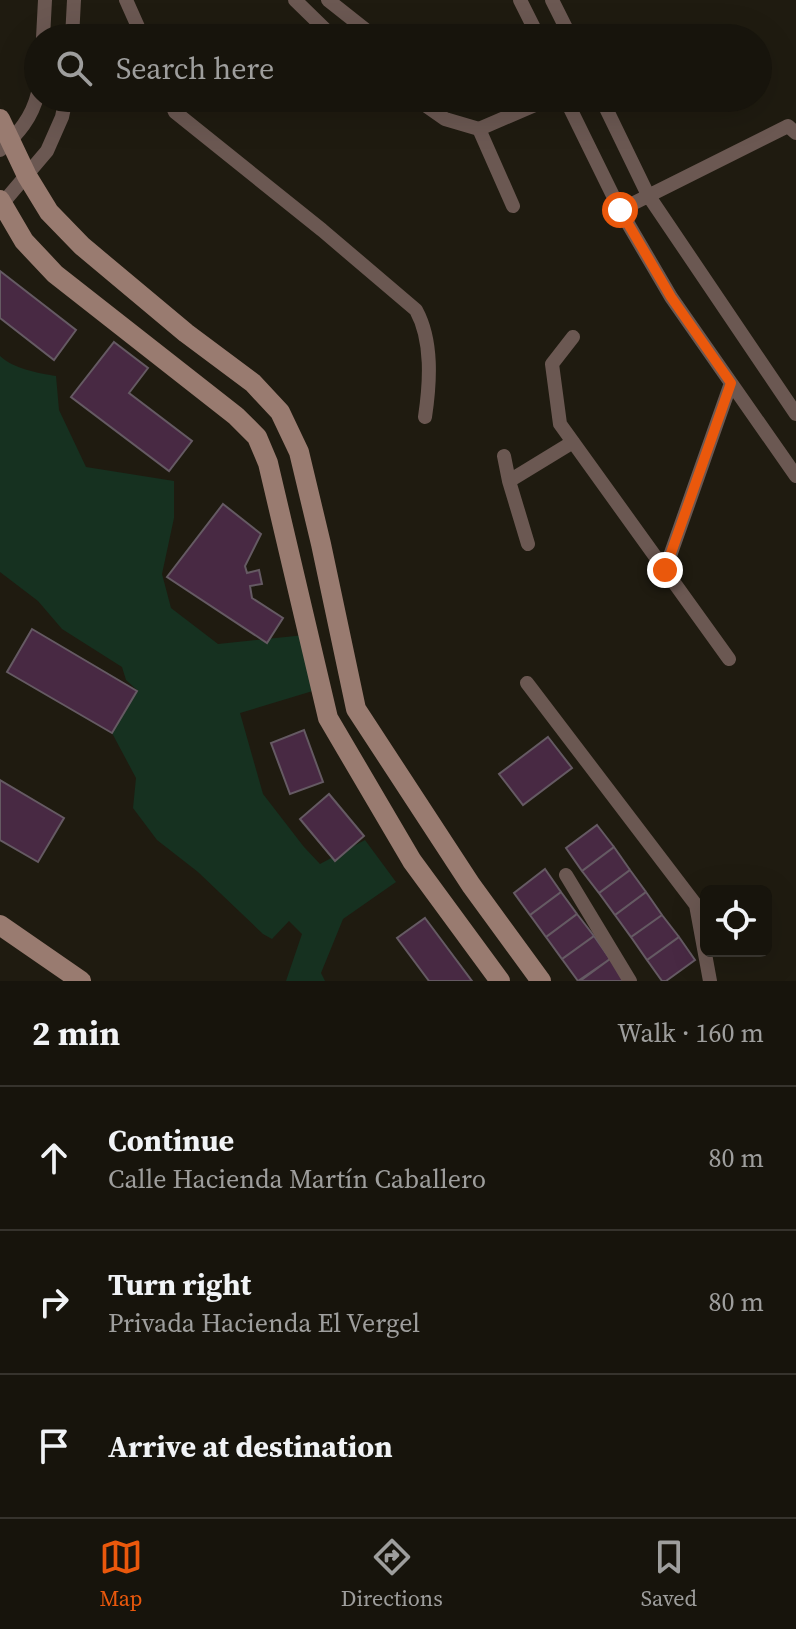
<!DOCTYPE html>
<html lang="en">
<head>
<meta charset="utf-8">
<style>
	body { margin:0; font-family:"Source Serif 4",serif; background:#201d15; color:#f1f3f6 }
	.controls { position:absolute; right:24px; bottom:24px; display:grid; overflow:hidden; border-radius:12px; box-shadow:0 8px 32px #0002 }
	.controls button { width:72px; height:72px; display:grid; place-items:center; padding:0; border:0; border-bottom:2px solid #36332d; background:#17140c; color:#f1f3f6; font:40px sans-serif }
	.stop { position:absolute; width:24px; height:24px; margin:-18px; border:6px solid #ea580c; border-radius:50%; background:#fff }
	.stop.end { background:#ea580c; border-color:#fff; box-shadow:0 2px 8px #0008 }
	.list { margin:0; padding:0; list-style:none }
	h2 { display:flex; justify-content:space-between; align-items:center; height:104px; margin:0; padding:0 32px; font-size:34px }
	h2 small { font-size:26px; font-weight:400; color:#9e9e9d }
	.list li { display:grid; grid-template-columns:52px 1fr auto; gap:24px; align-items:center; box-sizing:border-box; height:144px; padding:0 32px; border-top:2px solid #36332d }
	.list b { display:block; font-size:30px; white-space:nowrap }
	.list p { margin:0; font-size:26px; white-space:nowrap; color:#9e9e9d }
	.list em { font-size:26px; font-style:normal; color:#9e9e9d }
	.icon { flex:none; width:44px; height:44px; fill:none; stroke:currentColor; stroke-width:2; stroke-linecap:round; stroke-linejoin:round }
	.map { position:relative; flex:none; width:796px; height:981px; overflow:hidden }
	.search { position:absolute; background:#17140c; box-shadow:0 8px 32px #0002; left:24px; right:24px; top:24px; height:88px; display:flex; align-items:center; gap:20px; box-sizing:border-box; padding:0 28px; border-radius:44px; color:#9e9e9d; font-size:30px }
	.sheet { height:536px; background:#17140c }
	nav { display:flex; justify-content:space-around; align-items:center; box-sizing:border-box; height:112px; border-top:2px solid #36332d; background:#17140c; font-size:22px; color:#9e9e9d }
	nav a { display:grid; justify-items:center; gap:4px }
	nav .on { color:#ea580c }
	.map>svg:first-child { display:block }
	.green { fill:#163120 }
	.building { fill:#482943; stroke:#655a63; stroke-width:2 }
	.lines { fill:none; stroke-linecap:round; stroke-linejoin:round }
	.street { stroke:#6b5852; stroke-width:14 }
	.secondary { stroke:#997b70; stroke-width:20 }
	.route { stroke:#ea580c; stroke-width:10 }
</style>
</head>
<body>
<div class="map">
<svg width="796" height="981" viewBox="0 0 796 981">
	<rect width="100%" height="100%" fill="#1f1b10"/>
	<path class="green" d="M0,356C14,369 38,373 56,376L59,410L86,467L174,481V518L162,574L171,608L218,644L305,635L316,690L240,713L263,794L304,847L320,864L365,840L396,882L343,919L321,973L325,981H286L302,934L289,921L272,939L263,934L198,872L157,840L133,808L136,778L112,733L137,690L126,680L122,667L62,629L38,601L0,572Z"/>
	<path class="building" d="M0,271L76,330L54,360L0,318Z
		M114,342L148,368L129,393L192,441L169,471L71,397Z
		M223,504L261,534L245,566L247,573L259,570L262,584L250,586L252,598L283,618L267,643L167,577Z
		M32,629L137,691L112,733L7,672Z
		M304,730L323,782L290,794L271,743Z
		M548,737L572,768L523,805L499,774Z
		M0,780L64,818L38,862L0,840Z
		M329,794L364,836L335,861L300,819Z
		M597,825L614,847L582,871L566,848Z
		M614,847L630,870L599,893L582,871Z
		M545,869L561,892L530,915L514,893Z
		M630,870L646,892L615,915L599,893Z
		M561,892L577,914L546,937L530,915Z
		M646,892L662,915L631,937L615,915Z
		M577,914L594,936L562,959L546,937Z
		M662,915L679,937L647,960L631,937Z
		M425,918L472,981H429L397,938Z
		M594,936L610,959L578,981L562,959Z
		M679,937L695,960L666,981H662L647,960Z
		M610,959L626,981H580Z"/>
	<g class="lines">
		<path class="street" d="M126,0L143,38
			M295,0L334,38
			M328,0L376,38
			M520,0L539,38
			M552,0L571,38
			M43,38L45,0
			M72,38L74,0
			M169,98L175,112L322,230L416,310C433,341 430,383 425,417
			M415,98L445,119L479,129L551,98
			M565,98L620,210L671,297L796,476
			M601,98L648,195L796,414
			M479,129L513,206
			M0,150C18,134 32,118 38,93
			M2,204L47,151L62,117L66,98
			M620,210L788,126L796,133
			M573,337L552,364L560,424L729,659
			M504,456L509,481
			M528,544L509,481L573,442
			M665,570L731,383
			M527,683L696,905L710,981
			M566,875L630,981"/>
		<path class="secondary" d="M0,119L27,176L49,212L82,246L186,333L253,383L280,412L299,452L321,544L356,709L471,885L541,981
			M0,200L24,241L55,274L236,416L257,437L268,463L328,718L412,861L500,981
			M0,925L81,981"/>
	</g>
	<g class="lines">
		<path class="route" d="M620,210L671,297L731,383L665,570"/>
	</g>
</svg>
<div class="controls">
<button><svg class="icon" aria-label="locate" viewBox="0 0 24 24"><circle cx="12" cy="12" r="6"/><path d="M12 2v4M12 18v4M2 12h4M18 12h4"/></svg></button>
</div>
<div class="stop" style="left:620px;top:210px"></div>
<div class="stop end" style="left:665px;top:570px"></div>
<div class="search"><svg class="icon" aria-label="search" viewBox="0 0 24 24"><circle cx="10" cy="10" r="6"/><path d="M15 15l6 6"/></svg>Search here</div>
</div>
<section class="sheet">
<h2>2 min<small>Walk · 160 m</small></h2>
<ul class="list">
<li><svg class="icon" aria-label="ahead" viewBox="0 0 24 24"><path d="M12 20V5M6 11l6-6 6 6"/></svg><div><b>Continue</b><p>Calle Hacienda Martín Caballero</p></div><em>80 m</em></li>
<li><svg class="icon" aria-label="right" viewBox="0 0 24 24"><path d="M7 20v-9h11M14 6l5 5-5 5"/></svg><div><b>Turn right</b><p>Privada Hacienda El Vergel</p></div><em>80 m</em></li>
<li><svg class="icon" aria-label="arrive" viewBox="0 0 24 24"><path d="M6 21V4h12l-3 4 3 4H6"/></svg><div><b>Arrive at destination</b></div></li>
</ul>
</section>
<nav>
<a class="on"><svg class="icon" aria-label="map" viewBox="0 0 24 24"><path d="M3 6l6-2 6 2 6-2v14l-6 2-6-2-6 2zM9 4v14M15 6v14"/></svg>Map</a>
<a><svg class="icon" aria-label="directions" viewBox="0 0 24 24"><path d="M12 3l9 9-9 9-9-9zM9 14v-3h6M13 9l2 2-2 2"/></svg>Directions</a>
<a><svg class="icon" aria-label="saved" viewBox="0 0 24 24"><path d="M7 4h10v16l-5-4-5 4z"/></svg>Saved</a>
</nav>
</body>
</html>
